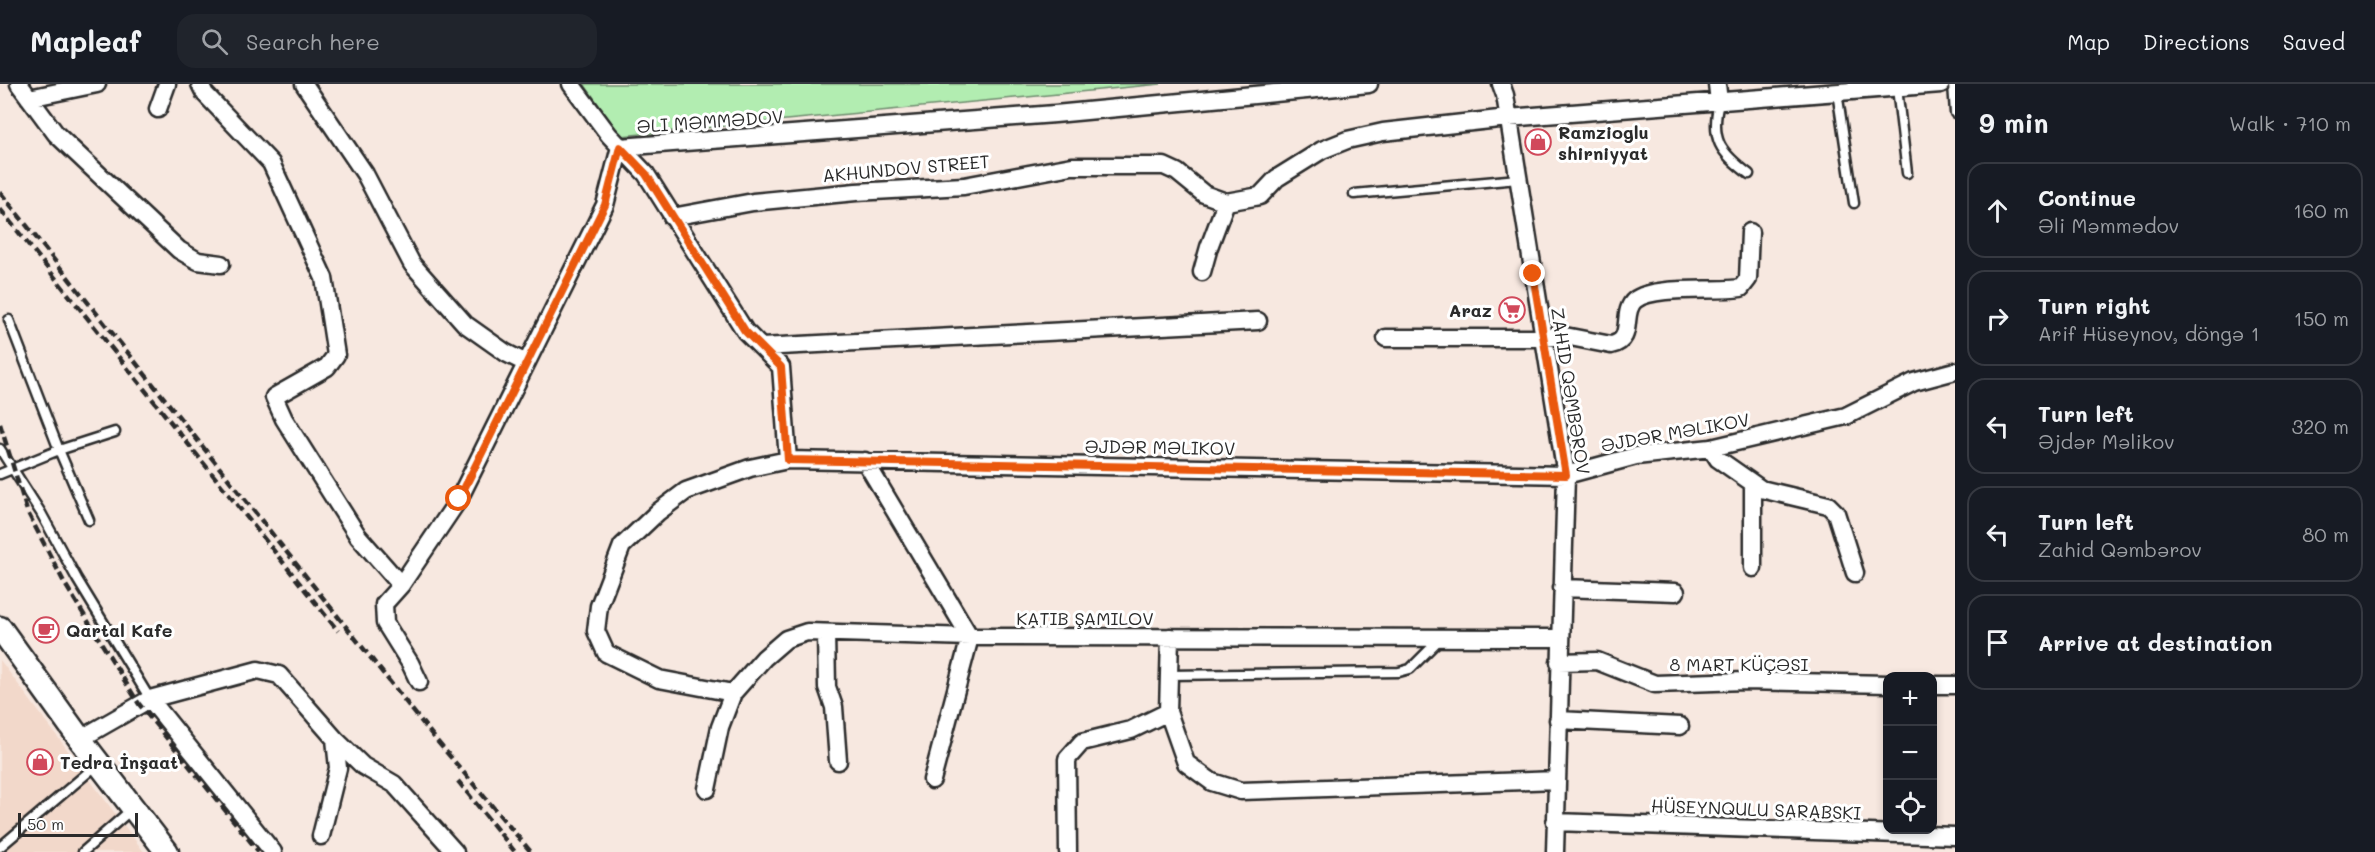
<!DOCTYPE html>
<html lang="en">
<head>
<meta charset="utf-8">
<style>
	body { margin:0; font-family:Mali,sans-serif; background:#20242c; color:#f1f3f6 }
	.controls { position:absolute; right:18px; bottom:18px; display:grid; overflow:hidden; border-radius:12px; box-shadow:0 3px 9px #0003 }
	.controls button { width:54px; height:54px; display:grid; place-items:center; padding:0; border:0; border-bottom:2px solid #363941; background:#171b24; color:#f1f3f6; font:30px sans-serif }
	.scale { position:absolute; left:18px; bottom:15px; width:120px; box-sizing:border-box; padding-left:6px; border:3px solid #2b2b2b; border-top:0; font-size:16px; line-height:21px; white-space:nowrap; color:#2b2b2b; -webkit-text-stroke:4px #fff; paint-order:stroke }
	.stop { position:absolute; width:18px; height:18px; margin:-14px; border:4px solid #ea580c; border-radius:50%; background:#fff }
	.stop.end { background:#ea580c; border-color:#fff; box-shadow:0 2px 6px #0008 }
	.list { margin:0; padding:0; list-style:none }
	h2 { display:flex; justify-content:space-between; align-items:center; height:78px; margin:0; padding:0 24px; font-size:26px }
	h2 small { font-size:20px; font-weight:400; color:#9ea1a6 }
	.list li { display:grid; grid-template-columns:39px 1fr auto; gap:18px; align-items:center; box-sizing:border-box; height:96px; margin:0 12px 12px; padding:0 12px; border:2px solid #363941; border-radius:18px }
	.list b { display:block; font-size:22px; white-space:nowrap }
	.list p { margin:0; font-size:20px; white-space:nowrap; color:#9ea1a6 }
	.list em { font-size:20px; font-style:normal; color:#9ea1a6 }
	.icon { flex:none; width:33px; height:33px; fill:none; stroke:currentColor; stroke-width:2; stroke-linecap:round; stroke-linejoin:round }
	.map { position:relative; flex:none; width:1955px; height:768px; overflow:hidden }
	header { display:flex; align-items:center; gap:36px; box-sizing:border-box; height:84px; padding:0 30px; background:#171b24; border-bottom:2px solid #363941 }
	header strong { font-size:28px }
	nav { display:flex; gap:33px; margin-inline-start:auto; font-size:21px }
	.search { width:420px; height:54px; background:#20242c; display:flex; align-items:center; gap:15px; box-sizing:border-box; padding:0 21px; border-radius:18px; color:#9ea1a6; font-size:22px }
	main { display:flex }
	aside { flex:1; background:#171b24 }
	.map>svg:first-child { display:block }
	.built { fill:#f2d8ca }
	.green { fill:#b2edb1; stroke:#6e8c6e; stroke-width:1.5 }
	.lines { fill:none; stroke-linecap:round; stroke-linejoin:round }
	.service-casing { stroke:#2b2b2b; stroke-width:13 }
	.minor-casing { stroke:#2b2b2b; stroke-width:21 }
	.secondary-casing { stroke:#2b2b2b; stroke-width:27 }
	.service { stroke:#fff; stroke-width:8 }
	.minor { stroke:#fff; stroke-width:16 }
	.secondary { stroke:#fff; stroke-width:22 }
	.rail { stroke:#2b2b2b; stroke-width:4.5; stroke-dasharray:9 4.5; stroke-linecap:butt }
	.route { stroke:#ea580c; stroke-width:8 }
	.labels { text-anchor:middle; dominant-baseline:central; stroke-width:6; stroke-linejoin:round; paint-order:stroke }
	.street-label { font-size:18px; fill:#2b2b2b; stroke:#fff }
	.poi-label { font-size:18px; font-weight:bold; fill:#2b2b2b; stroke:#fff; text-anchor:start }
</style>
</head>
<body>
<header>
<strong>Mapleaf</strong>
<div class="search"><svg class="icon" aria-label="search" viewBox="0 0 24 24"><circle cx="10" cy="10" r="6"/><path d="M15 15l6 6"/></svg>Search here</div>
<nav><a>Map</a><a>Directions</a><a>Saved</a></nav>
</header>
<main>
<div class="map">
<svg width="1955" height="768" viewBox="0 0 1955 768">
	<rect width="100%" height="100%" fill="#f7e8e0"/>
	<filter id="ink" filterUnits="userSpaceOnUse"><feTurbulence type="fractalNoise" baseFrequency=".0167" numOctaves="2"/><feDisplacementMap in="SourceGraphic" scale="12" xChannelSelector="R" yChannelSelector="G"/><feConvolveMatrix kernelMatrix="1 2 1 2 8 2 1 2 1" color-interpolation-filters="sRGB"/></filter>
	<g filter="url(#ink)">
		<path class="built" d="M0,576L144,768H0Z"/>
		<path class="green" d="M584,0H1161L621,52Z"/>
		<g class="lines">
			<g class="service-casing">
				<path id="service" d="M1953,0L1955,29
					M1897,4L1907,89
					M1837,8L1854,119
					M1719,18C1710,56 1720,68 1749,90
					M1354,110L1518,95
					M9,236L59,366L89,436
					M0,365L41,429L77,495L150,615
					M0,390L59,366L115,348
					M1169,591L1399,588L1410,585L1441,554
					M0,763L98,680
					M83,768L132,725"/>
			</g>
			<g class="minor-casing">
				<path id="minor" d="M19,0L56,50L179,166L198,177L221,180
					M200,0L205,10L271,79L324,194L336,271L327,283L274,313L284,335L358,452L401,501
					M304,0L365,90L412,180L465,240L506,269L526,279
					M571,0L609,51L646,90L745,247L781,283L788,376
					M1501,0L1505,11L1566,391L1555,768
					M1717,0L1719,18
					M29,14L97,0
					M158,25L167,0
					M672,133L753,118L856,108L964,102L1072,82H1164L1177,88L1204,110L1226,118L1260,112L1277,94L1322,66L1347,56L1383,48L1508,34L1941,0
					M1202,188L1209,163L1226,118
					M1386,254H1544L1565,252L1611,261C1636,256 1620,228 1635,216C1654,201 1716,208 1741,204L1748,195L1750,148
					M761,263L1258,237
					M1711,364L1718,375L1761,405L1828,421L1836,429L1855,489
					M865,377L970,553L932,696
					M1753,484V400
					M1562,504L1676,508
					M826,549L827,603L834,623L838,677
					M1559,578L1597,577L1655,600L1745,597L1888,600
					M419,598L410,579L385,539L384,520L401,501L459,415L605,121L620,63L1055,30L1369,0
					M1932,601H1955
					M733,609L659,595L606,569L596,547L599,522L622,462L658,428L686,407L750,384L788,376L1566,391L1636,372L1711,364L1846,332L1914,298L1955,287
					M150,615L273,768
					M1168,628L1186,679L1212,698L1241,707L1557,696
					M1558,636L1680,642
					M80,655L150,615L258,586L279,591L335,655L363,682L394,700L455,768
					M707,705L720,643L733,609L764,574L786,555L807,548L970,553L1560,554
					M1555,738L1955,752
					M321,752L338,684L335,655
					M1068,768L1067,675L1082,658L1131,646L1168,628L1170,553"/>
			</g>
			<g class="secondary-casing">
				<path id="secondary" d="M0,544L80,655L167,768"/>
			</g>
			<use href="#service" class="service"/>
			<use href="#minor" class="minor"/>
			<use href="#secondary" class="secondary"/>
			<path class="rail" d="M0,108L437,657L531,768
				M0,125L338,547
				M0,340L27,427L65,500L139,620L259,768
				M458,697L515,768"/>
		</g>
	</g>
	<g class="lines" filter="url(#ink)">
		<path class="route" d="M459,415L605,121L620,63L646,90L745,247L781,283L788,376L1566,391L1533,190"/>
	</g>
	<defs>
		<g id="shop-ring" transform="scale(1.35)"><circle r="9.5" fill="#fff" stroke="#d1495b" stroke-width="1.5"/><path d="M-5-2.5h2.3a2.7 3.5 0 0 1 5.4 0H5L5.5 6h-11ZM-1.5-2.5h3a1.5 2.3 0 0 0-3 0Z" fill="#d1495b"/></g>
		<g id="supermarket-ring" transform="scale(1.35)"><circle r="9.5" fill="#fff" stroke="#d1495b" stroke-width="1.5"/><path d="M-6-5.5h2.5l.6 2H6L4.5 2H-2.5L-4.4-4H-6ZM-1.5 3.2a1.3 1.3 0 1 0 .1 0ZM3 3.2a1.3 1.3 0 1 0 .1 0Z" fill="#d1495b"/></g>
		<g id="cafe-ring" transform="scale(1.35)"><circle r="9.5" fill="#fff" stroke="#d1495b" stroke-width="1.5"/><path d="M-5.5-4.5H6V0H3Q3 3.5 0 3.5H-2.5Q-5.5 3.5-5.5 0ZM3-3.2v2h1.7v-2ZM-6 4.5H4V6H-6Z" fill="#d1495b"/></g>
	</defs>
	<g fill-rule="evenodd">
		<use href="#shop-ring" x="1538" y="58"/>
		<use href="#supermarket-ring" x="1512" y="226"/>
		<use href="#cafe-ring" x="46" y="546"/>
		<use href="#shop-ring" x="40" y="678"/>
	</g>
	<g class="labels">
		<g class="street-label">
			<text transform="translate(710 37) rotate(-4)">ƏLI MƏMMƏDOV</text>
			<text transform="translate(906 84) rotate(-5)">AKHUNDOV STREET</text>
			<text transform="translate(1571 307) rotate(81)">ZAHID QƏMBƏROV</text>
			<text transform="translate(1675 348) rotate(-10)">ƏJDƏR MƏLIKOV</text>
			<text transform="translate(1160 363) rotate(1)">ƏJDƏR MƏLIKOV</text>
			<text x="1085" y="534">KATIB ŞAMILOV</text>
			<text x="1739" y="580">8 MART KÜÇƏSI</text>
			<text transform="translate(1756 725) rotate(2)">HÜSEYNQULU SARABSKI</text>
		</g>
		<g class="poi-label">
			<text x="1558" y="48">Ramzioglu<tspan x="1558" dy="21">shirniyyat</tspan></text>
			<text x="1492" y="226" text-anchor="end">Araz</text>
			<text x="66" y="546">Qartal Kafe</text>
			<text x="60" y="678">Tedra İnşaat</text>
		</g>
	</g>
</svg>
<div class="controls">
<button>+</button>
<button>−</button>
<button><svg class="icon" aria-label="locate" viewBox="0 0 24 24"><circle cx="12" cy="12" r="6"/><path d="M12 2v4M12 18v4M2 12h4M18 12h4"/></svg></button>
</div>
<div class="scale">50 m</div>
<div class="stop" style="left:459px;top:415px"></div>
<div class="stop end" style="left:1533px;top:190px"></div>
</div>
<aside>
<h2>9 min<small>Walk · 710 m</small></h2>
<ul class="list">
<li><svg class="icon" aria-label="ahead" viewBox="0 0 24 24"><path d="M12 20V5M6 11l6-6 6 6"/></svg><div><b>Continue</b><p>Əli Məmmədov</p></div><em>160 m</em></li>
<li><svg class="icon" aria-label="right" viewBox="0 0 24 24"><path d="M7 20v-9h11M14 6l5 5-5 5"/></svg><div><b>Turn right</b><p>Arif Hüseynov, döngə 1</p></div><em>150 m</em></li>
<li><svg class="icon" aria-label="left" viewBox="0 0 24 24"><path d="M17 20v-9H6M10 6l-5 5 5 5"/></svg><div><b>Turn left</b><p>Əjdər Məlikov</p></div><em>320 m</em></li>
<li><svg class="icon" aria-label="left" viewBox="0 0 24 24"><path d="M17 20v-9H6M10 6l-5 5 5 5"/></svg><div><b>Turn left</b><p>Zahid Qəmbərov</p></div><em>80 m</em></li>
<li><svg class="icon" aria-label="arrive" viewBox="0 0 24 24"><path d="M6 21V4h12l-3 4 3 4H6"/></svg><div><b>Arrive at destination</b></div></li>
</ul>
</aside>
</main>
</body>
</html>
